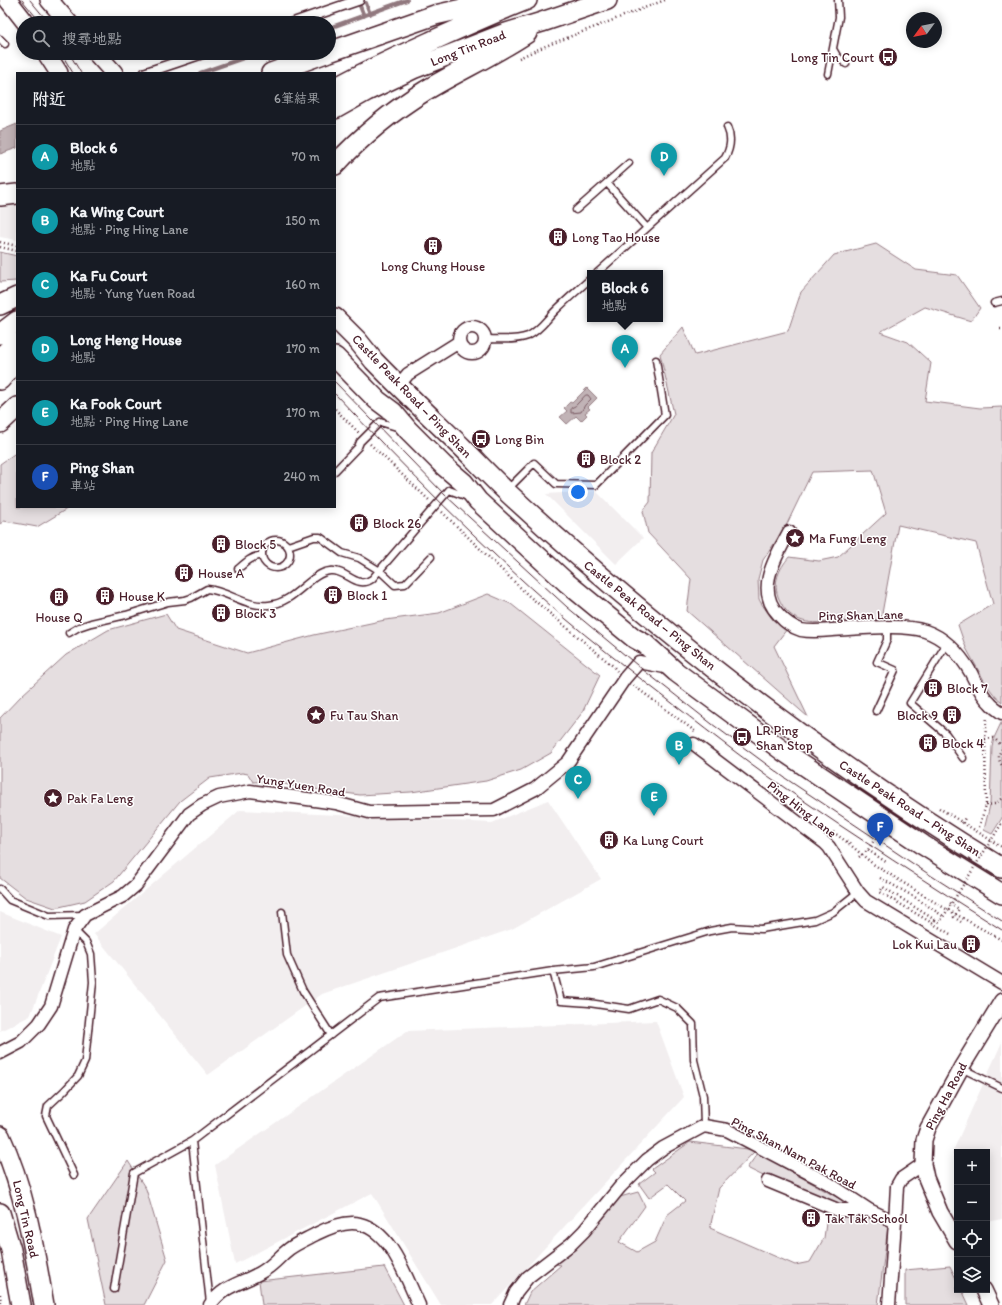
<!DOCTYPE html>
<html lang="zh-TW">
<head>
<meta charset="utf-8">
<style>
	body { margin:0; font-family:Itim,"LXGW WenKai TC",sans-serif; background:#20242c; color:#f1f3f6 }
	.controls { position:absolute; right:12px; bottom:12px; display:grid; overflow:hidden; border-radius:0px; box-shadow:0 2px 10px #0003 }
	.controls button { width:36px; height:36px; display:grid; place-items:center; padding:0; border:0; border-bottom:1px solid #363941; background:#171b24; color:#f1f3f6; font:20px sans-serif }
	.compass { position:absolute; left:906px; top:12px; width:36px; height:36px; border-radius:50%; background:#171b24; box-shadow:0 2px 10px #0003; rotate:237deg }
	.you { position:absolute; left:578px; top:492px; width:14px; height:14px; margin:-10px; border:3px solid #fff; border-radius:50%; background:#1a73e8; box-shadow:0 0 0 6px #1a73e833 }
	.badge { display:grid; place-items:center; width:26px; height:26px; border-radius:50%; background:#b45309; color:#fff; font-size:13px; font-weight:700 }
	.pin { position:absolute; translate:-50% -33px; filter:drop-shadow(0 1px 2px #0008) }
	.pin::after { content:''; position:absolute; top:21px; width:14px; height:12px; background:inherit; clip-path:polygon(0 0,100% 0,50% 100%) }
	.popup { position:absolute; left:587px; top:270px; width:76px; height:52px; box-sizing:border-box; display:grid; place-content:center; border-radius:0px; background:#171b24; filter:drop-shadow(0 1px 3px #0005); font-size:13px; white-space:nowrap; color:#9ea1a6 }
	.popup b { font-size:15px; color:#f1f3f6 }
	.popup::after { content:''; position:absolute; left:50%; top:100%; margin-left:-8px; border:8px solid transparent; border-top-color:#171b24 }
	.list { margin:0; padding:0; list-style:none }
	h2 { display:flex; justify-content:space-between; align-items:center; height:52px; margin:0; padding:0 16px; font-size:17px }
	h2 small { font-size:13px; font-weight:400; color:#9ea1a6 }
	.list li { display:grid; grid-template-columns:26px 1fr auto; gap:12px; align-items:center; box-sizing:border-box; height:64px; padding:0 16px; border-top:1px solid #363941 }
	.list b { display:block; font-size:15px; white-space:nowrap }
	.list p { margin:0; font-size:13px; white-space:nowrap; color:#9ea1a6 }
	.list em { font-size:13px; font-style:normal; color:#9ea1a6 }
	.icon { flex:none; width:22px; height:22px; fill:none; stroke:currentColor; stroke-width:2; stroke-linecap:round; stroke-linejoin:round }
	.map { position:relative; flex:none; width:1002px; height:1305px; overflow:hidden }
	.search { position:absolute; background:#171b24; box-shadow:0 2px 10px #0003; left:16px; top:16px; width:320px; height:44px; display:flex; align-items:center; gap:10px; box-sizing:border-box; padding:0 14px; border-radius:22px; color:#9ea1a6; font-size:15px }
	.panel { position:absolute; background:#171b24; box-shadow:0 2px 10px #0003; left:16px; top:72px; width:320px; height:436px; border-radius:0px }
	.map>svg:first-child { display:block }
	.built { fill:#f2eeef }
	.green { fill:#e5dee0; stroke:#987e86 }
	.water { fill:#c1b3b6; stroke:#91787e }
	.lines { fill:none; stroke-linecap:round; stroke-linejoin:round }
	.shore { stroke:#7a5a63; stroke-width:1 }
	.stream { stroke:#91787e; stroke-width:4 }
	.service-casing { stroke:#4a1f2b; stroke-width:9 }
	.pedestrian-casing { stroke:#4a1f2b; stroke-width:12 }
	.minor-casing { stroke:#4a1f2b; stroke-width:15 }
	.tertiary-casing { stroke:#4a1f2b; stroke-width:18 }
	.secondary-casing { stroke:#4a1f2b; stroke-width:20 }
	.primary-casing { stroke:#4a1f2b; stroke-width:22 }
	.path { stroke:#4a1f2b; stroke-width:2.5; stroke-dasharray:1 3; stroke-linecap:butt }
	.service { stroke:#fff; stroke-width:6 }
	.pedestrian { stroke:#fff; stroke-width:9 }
	.minor { stroke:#fff; stroke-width:12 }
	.tertiary { stroke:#fff; stroke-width:15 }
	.secondary { stroke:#fff; stroke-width:17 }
	.primary { stroke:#fff; stroke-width:19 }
	.tram { stroke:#4a1f2b; stroke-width:1 }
	.path-bridge { stroke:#4a1f2b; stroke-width:2.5; stroke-dasharray:1 3; stroke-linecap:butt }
	.labels { text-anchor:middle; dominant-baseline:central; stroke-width:3; stroke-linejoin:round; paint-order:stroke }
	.street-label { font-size:13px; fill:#4a1f2b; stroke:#fff }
	.poi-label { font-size:13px; fill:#4a1f2b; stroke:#fff; text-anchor:start }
</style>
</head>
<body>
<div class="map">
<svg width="1002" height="1305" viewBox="0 0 1002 1305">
	<rect width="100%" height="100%" fill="#fff"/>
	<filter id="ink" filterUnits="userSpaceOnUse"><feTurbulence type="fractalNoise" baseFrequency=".025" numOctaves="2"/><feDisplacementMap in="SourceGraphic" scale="8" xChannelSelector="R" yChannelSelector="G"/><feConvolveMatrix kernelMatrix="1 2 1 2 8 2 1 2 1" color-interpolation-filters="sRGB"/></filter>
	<g filter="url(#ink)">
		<path class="built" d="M0,203H17V240L0,237Z
			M596,491L643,538L616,564L546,494Z
			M548,800L601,879L512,929L322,994L208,1075L94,934L240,810L492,823Z
			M0,912L61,937L30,1016L0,1031Z
			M656,1021L684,1097L492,1305H441L372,1193L235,1264L215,1165L407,1031Z
			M1002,1042V1219L987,1222V1152H957V1165L952,1153Z"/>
		<path class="green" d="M876,244L916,270L957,275L980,308L971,321L925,307L880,332L908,342L931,363L925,401L980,408L1002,407V702L996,697L986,684L966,648L958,625L993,604L976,543L898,525L881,619C865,620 850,621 834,622C824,622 813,624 803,621C792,618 784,610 779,599C772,583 779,569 789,557L819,561L838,557L886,513L873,470L812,472L785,528L763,560L758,579L759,599L761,603L773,620L787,629L774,646L808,717L687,611L691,579L648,533L643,511L650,502L651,453L674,414L660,354L683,327L695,355L788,331L801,292L834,255Z
			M0,252L17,256V281L0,282Z
			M17,452V507H70L37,527L4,521L0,524V464Z
			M488,594L511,604L600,675L582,713L551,753L521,770L486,781L411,792L360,795L292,786L274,781L253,782L248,774L242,773L210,778L180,801L114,881L85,901L55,908L26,898L0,878V718L22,695L66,655L108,630L166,614L176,630L247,653L314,635L385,620L439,613Z
			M1001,723H1002V818L992,834L984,830L990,805L992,747L994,738Z
			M690,1142L756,1150L719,1188L710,1228L795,1265L810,1262L824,1238L828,1208L747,1168L758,1153L888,1226L878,1305H524L530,1292L561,1265L547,1262L609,1200L638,1192L645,1206L619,1242L637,1252L655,1242L667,1215L685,1201L668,1184L649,1198L639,1184L655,1172L652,1169Z
			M128,1161L146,1189L167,1260L144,1305H106L88,1219Z
			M950,1266L957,1281V1290H962L969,1305H905V1270Z
			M384,1267L404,1305H262L259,1281Z"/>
		<path class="water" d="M17,124V148L0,154V131Z
			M587,388L597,398L588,407L590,409L585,413L587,415L581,421L576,416L567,424L560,417L567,411L564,408L570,402L572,403Z"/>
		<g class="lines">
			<path class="shore" d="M586,395H588L591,399L585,405L581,412L571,413V408L575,406Z"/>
			<path class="stream" d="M366,3L370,14
				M360,6L364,16
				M329,28L407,0
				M200,73L258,53"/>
			<g class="service-casing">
				<path id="service" d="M0,39L5,44
					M833,49L837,56L846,64
					M828,74L839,17L838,0
					M607,183L647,228
					M576,210L629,163
					M597,273L725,158C731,147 732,138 727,127
					M994,303L1002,301
					M485,339C498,339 515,341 528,336C540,330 546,320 555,311C566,300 578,290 590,279
					M380,422L400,428
					M335,471L358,447L360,442L380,422
					M449,490L468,497
					M507,490L534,463L556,484L596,485L665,415L656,360
					M262 554a14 14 0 1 1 28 0a14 14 0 1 1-28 0Z
					M288,546L314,537H320L342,553L359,558L380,571L395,585L405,584L431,557
					M238,569C246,562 251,557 262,555
					M69,633L79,627L91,623L126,615L168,602L185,600L191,598L207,589C228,591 247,608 269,605C295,603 310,573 330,571C347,569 356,590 372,579L449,490
					M947,643L910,703L946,734L963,758
					M876,711L895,670L877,662L887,640V628
					M0,889L10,900L49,916L84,915
					M282,912L287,955L303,991L331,1035
					M553,971L561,1001L589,1003L629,1009L658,999L677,1008L693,1024L694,1060L703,1096L704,1126
					M961,1068L1002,1088
					M192,1141L210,1303
					M74,1175L46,1116L48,1106L64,1091L78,1076L85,1061L93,982L91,954L86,942L74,930
					M114,1289L134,1173L192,1141L379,998L553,971L594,967L710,931L732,927L761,929L815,920L833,912L858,892"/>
			</g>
			<g class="pedestrian-casing">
				<path id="pedestrian" d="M292,23L359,0
					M145,73L204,53"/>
			</g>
			<g class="minor-casing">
				<path id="minor" d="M459 340a13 13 0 1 1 26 0a13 13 0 1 1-26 0Z
					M398,386L408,374L459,342
					M789,532C776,557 754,590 779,615C785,622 792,627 801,630C811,632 822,631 832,630C857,629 902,623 925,631C946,638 960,654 971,673C976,683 981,695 990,703C993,707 998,710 1002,713
					M639,662L670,668
					M694,744L825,843L829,847L858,892L866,901L1002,983
					M0,1053L21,1042L39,1024L51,1006L74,930L85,915L123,896L136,885L189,814L202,805L219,797L250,791L336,803L369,812L494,810L535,789L568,762L625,678L639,662
					M768,1181L838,1210H869
					M210,1305C225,1283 247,1283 266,1269C275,1263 281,1255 289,1249C297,1243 307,1239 316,1234C328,1228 346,1220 360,1224C392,1232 406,1278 419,1305
					M510,1305L516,1292L528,1277L571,1244L584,1231L620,1187L647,1160L663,1148L704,1126L727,1130L828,1183L869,1210L895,1222L897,1186L901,1179L923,1164
					M889,1305L895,1222"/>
			</g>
			<g class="tertiary-casing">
				<path id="tertiary" d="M957,1241L940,1212L926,1178L923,1164L924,1140L928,1128L961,1068L1002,1001
					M984,1290L991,1305"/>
			</g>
			<g class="secondary-casing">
				<path id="secondary" d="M8,0L26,23
					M49,0L69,23
					M46,53L59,73
					M96,53L114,73"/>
			</g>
			<g class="primary-casing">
				<path id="primary" d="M329,52L435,15L502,0
					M271,73L326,53
					M335,88C367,70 401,55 434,40C465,26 496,12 527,0
					M335,109L367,91L413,69L503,34L542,22L607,0
					M335,165C361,137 392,111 425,91C458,71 494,55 527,33
					M0,196L17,194
					M0,305L17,297
					M335,318L358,341L374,361C403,391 434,420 464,449C478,463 492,478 507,492C659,633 825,761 1002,868
					M0,334L17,321
					M0,357L17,343
					M335,357L377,400L393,412L408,430L444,466L464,483L478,501L567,583L634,638L645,644L676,672L783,751L923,845L1002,894
					M0,380L17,360
					M0,423L17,407
					M0,1136C25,1190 34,1248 44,1305
					M0,1213L11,1250L21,1305"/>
			</g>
			<path class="path" d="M519,58L543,47L665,0
				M0,242L17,246
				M0,247L17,251
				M1000,329H1002
				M335,409L359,433
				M370,444L429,500
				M442,512L529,596L613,666L617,671
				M633,685L696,732
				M985,739L994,738L1002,746
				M1002,749C998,754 998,760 1002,765
				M986,805L995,804L1002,798
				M939,808L1002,847
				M962,823L965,818
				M979,827L986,805L985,739L987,717
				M833,832L847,842L873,864L941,906L1002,940
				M868,850L886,862
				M859,857L868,850L878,834H877
				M880,878L913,896L943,916
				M950,903L959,909L954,917L961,922
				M935,920L883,887L880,892L952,935
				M0,1294L1,1305"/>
			<use href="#service" class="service"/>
			<use href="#pedestrian" class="pedestrian"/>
			<use href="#minor" class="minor"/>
			<use href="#tertiary" class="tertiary"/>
			<use href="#secondary" class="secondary"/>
			<use href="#primary" class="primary"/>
			<path class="tram" d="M22,0L41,23
				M30,0L49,23
				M61,53L73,73
				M69,53L81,73
				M335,382L445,495L567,607L637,665L712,724L785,778L927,873L1002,921
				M335,394C407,470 481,545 560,614C592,641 625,667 658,692C700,725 742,758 785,788C856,837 929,884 1002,930"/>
			<path class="path-bridge" d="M935,920L940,922L1002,823"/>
		</g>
	</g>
	<defs>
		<g id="bus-disc" transform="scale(1)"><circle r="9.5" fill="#4a1f2b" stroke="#fff"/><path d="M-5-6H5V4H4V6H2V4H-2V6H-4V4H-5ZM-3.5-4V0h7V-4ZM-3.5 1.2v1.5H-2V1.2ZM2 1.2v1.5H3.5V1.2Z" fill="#fff"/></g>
		<g id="building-disc" transform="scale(1)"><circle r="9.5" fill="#4a1f2b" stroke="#fff"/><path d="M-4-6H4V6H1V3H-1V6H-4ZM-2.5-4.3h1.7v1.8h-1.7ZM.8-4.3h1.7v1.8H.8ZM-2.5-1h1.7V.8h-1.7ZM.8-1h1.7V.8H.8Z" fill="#fff"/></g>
		<g id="sight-disc" transform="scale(1)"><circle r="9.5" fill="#4a1f2b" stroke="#fff"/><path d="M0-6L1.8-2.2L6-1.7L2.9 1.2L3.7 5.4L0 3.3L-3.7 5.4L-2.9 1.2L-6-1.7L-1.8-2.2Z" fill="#fff"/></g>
	</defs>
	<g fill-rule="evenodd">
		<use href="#bus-disc" x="888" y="57"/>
		<use href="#building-disc" x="558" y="237"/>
		<use href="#building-disc" x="433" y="246"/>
		<use href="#bus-disc" x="481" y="439"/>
		<use href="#building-disc" x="586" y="459"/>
		<use href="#building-disc" x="359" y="523"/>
		<use href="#sight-disc" x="795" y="538"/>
		<use href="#building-disc" x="221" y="544"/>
		<use href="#building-disc" x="184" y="573"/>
		<use href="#building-disc" x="333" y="595"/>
		<use href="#building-disc" x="105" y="596"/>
		<use href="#building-disc" x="59" y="597"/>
		<use href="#building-disc" x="221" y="613"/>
		<use href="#building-disc" x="933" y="688"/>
		<use href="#sight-disc" x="316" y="715"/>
		<use href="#building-disc" x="952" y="715"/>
		<use href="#bus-disc" x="742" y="737"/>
		<use href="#building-disc" x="928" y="743"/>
		<use href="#sight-disc" x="53" y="798"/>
		<use href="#building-disc" x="609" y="840"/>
		<use href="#building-disc" x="971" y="944"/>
		<use href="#building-disc" x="811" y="1218"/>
	</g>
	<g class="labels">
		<g class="street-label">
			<text transform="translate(468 48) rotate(-21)">Long Tin Road</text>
			<text transform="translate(412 396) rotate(46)">Castle Peak Road – Ping Shan</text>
			<text transform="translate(650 615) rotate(39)">Castle Peak Road – Ping Shan</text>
			<text transform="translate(861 615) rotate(-1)">Ping Shan Lane</text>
			<text transform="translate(301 785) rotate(9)">Yung Yuen Road</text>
			<text transform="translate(910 808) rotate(33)">Castle Peak Road – Ping Shan</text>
			<text transform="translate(802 809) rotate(38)">Ping Hing Lane</text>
			<text transform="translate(946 1096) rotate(-62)">Ping Ha Road</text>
			<text transform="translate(794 1153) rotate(28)">Ping Shan Nam Pak Road</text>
			<text transform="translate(26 1219) rotate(77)">Long Tin Road</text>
		</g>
		<g class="poi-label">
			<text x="874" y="57" text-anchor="end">Long Tin Court</text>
			<text x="572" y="237">Long Tao House</text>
			<text x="433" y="266" text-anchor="middle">Long Chung House</text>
			<text x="495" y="439">Long Bin</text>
			<text x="600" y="459">Block 2</text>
			<text x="373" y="523">Block 26</text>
			<text x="809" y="538">Ma Fung Leng</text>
			<text x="235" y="544">Block 5</text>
			<text x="198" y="573">House A</text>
			<text x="347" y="595">Block 1</text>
			<text x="119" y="596">House K</text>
			<text x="235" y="613">Block 3</text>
			<text x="59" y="617" text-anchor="middle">House Q</text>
			<text x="947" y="688">Block 7</text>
			<text x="330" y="715">Fu Tau Shan</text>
			<text x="938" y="715" text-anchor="end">Block 9</text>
			<text x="756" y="730">LR Ping<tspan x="756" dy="15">Shan Stop</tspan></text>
			<text x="942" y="743">Block 4</text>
			<text x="67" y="798">Pak Fa Leng</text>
			<text x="623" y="840">Ka Lung Court</text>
			<text x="957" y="944" text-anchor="end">Lok Kui Lau</text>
			<text x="825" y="1218">Tak Tak School</text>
		</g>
	</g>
</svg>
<div class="controls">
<button>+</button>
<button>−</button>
<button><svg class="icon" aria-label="locate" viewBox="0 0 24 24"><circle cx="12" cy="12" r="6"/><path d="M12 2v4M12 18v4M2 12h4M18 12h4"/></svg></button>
<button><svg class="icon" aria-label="layers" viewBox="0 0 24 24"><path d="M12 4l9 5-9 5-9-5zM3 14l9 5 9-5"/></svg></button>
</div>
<svg class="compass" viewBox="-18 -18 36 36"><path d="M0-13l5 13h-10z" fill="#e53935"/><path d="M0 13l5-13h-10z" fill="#9ea1a6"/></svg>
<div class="you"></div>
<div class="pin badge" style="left:625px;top:368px;background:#0f9aa8">A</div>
<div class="popup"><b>Block 6</b>地點</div>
<div class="pin badge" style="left:679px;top:765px;background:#0f9aa8">B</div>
<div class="pin badge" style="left:578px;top:799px;background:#0f9aa8">C</div>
<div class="pin badge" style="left:664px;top:176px;background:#0f9aa8">D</div>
<div class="pin badge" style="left:654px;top:816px;background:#0f9aa8">E</div>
<div class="pin badge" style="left:880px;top:846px;background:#1a4fb4">F</div>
<div class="search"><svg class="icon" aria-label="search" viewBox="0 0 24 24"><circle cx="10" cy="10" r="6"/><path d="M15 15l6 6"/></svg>搜尋地點</div>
<section class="panel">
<h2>附近<small>6筆結果</small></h2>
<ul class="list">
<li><span class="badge" style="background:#0f9aa8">A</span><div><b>Block 6</b><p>地點</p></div><em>70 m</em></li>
<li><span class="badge" style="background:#0f9aa8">B</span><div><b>Ka Wing Court</b><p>地點 · Ping Hing Lane</p></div><em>150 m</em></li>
<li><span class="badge" style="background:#0f9aa8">C</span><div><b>Ka Fu Court</b><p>地點 · Yung Yuen Road</p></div><em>160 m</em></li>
<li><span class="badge" style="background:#0f9aa8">D</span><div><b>Long Heng House</b><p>地點</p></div><em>170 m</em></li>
<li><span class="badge" style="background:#0f9aa8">E</span><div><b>Ka Fook Court</b><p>地點 · Ping Hing Lane</p></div><em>170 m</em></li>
<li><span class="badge" style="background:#1a4fb4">F</span><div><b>Ping Shan</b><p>車站</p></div><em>240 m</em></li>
</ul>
</section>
</div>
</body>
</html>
